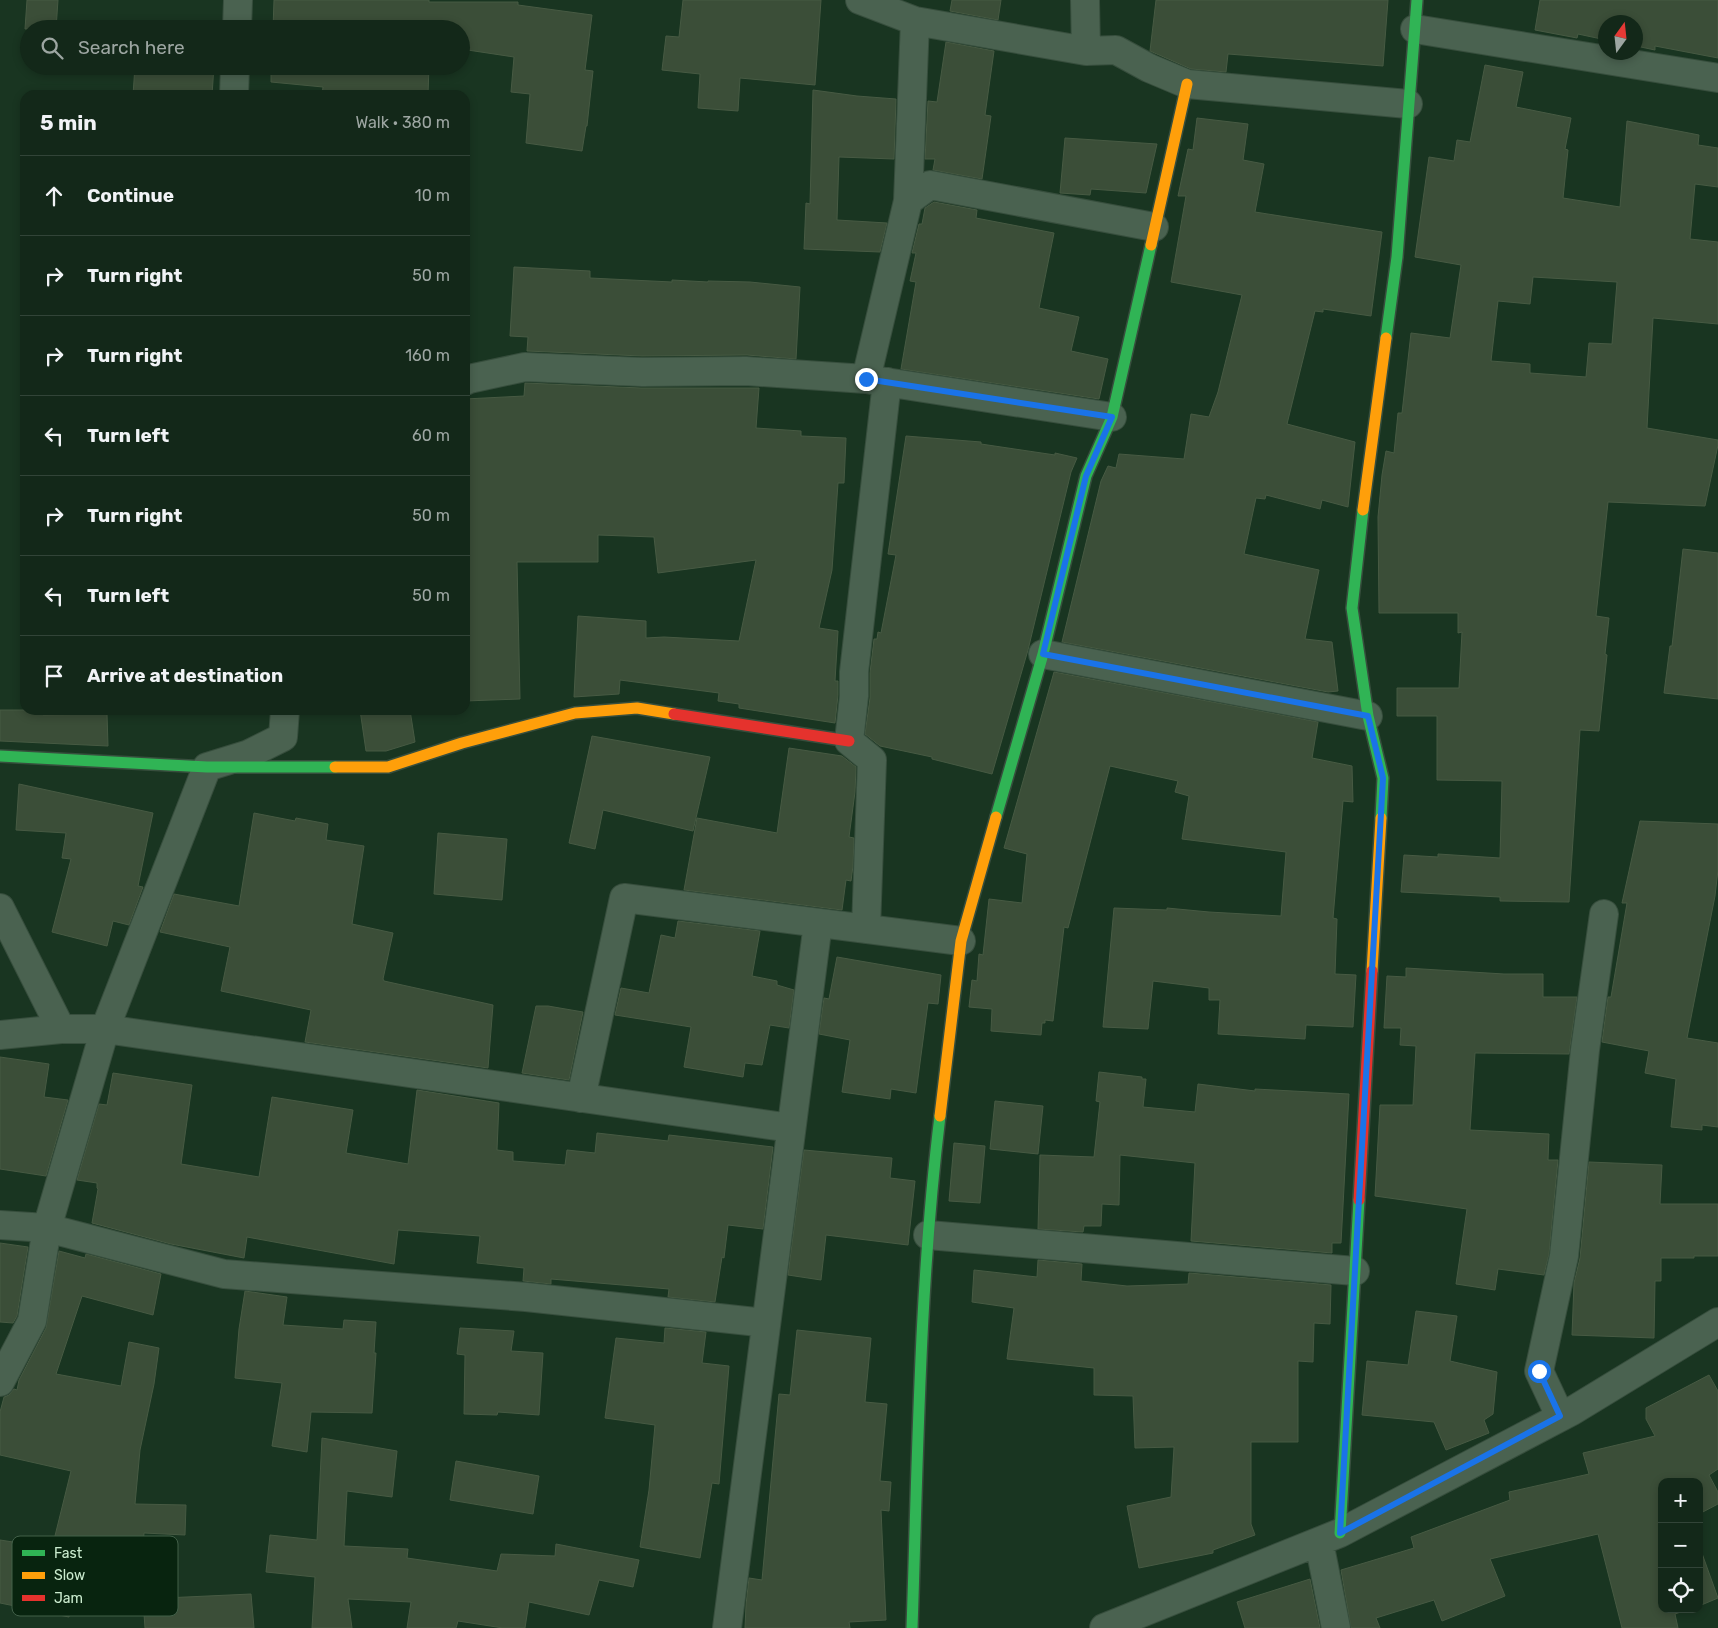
<!DOCTYPE html>
<html lang="en">
<head>
<meta charset="utf-8">
<style>
	body { margin:0; font-family:Rubik,sans-serif; background:#203426; color:#f1f3f6 }
	.controls { position:absolute; right:15px; bottom:15px; display:grid; overflow:hidden; border-radius:10px; box-shadow:0 2px 8px #0003 }
	.controls button { width:45px; height:45px; display:grid; place-items:center; padding:0; border:0; border-bottom:1px solid #324438; background:#132819; color:#f1f3f6; font:25px sans-serif }
	.compass { position:absolute; left:1598px; top:15px; width:45px; height:45px; border-radius:50%; background:#132819; box-shadow:0 2px 8px #0003; rotate:15deg }
	.stop { position:absolute; width:15px; height:15px; margin:-11px; border:4px solid #1a73e8; border-radius:50%; background:#fff }
	.stop.end { background:#1a73e8; border-color:#fff; box-shadow:0 1px 5px #0008 }
	.list { margin:0; padding:0; list-style:none }
	h2 { display:flex; justify-content:space-between; align-items:center; height:65px; margin:0; padding:0 20px; font-size:21px }
	h2 small { font-size:16px; font-weight:400; color:#9da6a2 }
	.list li { display:grid; grid-template-columns:32px 1fr auto; gap:15px; align-items:center; box-sizing:border-box; height:80px; padding:0 20px; border-top:1px solid #324438 }
	.list b { display:block; font-size:19px; white-space:nowrap }
	.list em { font-size:16px; font-style:normal; color:#9da6a2 }
	.icon { flex:none; width:28px; height:28px; fill:none; stroke:currentColor; stroke-width:2; stroke-linecap:round; stroke-linejoin:round }
	.map { position:relative; flex:none; width:1718px; height:1628px; overflow:hidden }
	.search { position:absolute; background:#132819; box-shadow:0 2px 8px #0003; left:20px; top:20px; width:450px; height:55px; display:flex; align-items:center; gap:12px; box-sizing:border-box; padding:0 18px; border-radius:28px; color:#9da6a2; font-size:19px }
	.panel { position:absolute; background:#132819; box-shadow:0 2px 8px #0003; left:20px; top:90px; width:450px; height:625px; border-radius:15px }
	.map>svg:first-child { display:block }
	.building { fill:#3b4e38; stroke:#475a43; fill-rule:evenodd }
	.lines { fill:none; stroke-linecap:round; stroke-linejoin:round }
	.street-casing { stroke:#374e3d; stroke-width:30 }
	.fast-casing { stroke:#374e3d; stroke-width:14 }
	.slow-casing { stroke:#374e3d; stroke-width:14 }
	.jam-casing { stroke:#374e3d; stroke-width:14 }
	.street { stroke:#4a6250; stroke-width:28 }
	.fast { stroke:#30b455; stroke-width:11 }
	.slow { stroke:#ff9f0a; stroke-width:11 }
	.jam { stroke:#e5322d; stroke-width:11 }
	.route { stroke:#1a73e8; stroke-width:6 }
	.key { fill:#08240f; stroke:#426049; stroke-width:1 }
	.key-label { font-size:14px; fill:#cbeccf }
</style>
</head>
<body>
<div class="map">
<svg width="1718" height="1628" viewBox="0 0 1718 1628">
	<rect width="100%" height="100%" fill="#193521"/>
	<path class="building" d="M27,0H58L56,29H25Z
		M274,0H429V2H518V5L592,15L585,70L593,71L587,126H586L582,151L526,143L530,94L511,92L514,57L461,49V29H273Z
		M683,0H821L815,85L740,78L738,111L698,108L700,74L662,70L666,36L679,37Z
		M952,0H1001L998,20L950,11Z
		M1156,0H1388L1383,66L1228,54L1226,72L1191,69L1150,51Z
		M1540,0H1718V58L1655,46V50L1636,46V22H1606V40L1578,34L1577,38L1535,30Z
		M946,42L994,51L985,115L991,116L982,179L933,170L935,159H925L928,101L937,102Z
		M1485,65L1523,72L1516,107L1571,118L1565,149L1568,150L1563,198L1620,207L1627,121L1699,135L1698,145L1718,148V187L1695,184L1690,239L1718,242V324L1653,318L1647,428L1718,440V445L1705,506L1608,502L1596,616L1609,618L1605,654L1607,655L1599,731L1580,730L1569,902L1500,901V897L1401,892L1404,855L1438,857V854L1500,858L1502,781L1437,780V716H1397V688H1459L1462,632L1458,633V613H1379L1378,517L1382,475L1386,451L1394,453L1398,413H1402L1411,333L1450,338L1461,265L1415,257L1429,157L1454,161L1457,140L1470,142ZM1533,277L1617,282L1612,344L1589,343L1586,377L1530,373V364L1491,361L1498,301L1530,304Z
		M135,66H214L212,95H133Z
		M271,66H429L428,95H322L323,87L271,82Z
		M813,90L857,96L896,99L894,159L839,157L837,220L887,223L880,252L804,249L806,203L810,204Z
		M1197,118L1248,124L1243,160L1264,164L1255,212L1382,232L1371,316L1323,309V312L1315,311L1287,424L1355,442L1348,507L1322,500L1320,509L1266,495L1265,499L1256,498L1244,554L1319,570L1305,639L1332,642L1338,691L1328,692L1062,642L1101,481L1108,466L1116,468L1119,454L1184,459L1191,414L1209,417L1218,392L1242,295L1171,282L1186,196H1178L1188,149L1193,150Z
		M1065,138L1157,144L1146,193L1091,189L1090,195L1060,193Z
		M934,202L977,210L976,218L1054,233L1039,308L1079,317L1071,351L1108,359L1099,399L901,369L916,282L910,281L916,253H912L919,224H922L925,208Z
		M514,267L590,271V278L672,282V280L708,282V281L750,282L800,287L796,359L747,355L642,356L527,351L528,337L510,336Z
		M525,383L641,388H759L756,428L801,431V436L846,438L844,483H838L832,570L819,628L838,631L835,681H838V695L835,723L739,708V704L718,701L719,693L620,680L619,694L574,697L578,616L646,621V638L664,637L739,641L756,560L658,573L654,537L598,535V562H517L520,699L465,701V399L524,396Z
		M906,436L981,442V444L1055,455V453L1077,458L1071,472L1028,650L992,774L932,759V757L880,746L865,734L870,698V673L874,639H877L878,632L881,633L896,555L888,554Z
		M1683,549L1718,553V699L1664,693L1670,646H1672Z
		M1054,672L1318,722L1312,758L1352,766L1353,802L1343,801L1333,918L1337,919L1335,974L1356,975L1353,1027L1306,1025L1305,1039L1218,1034L1220,1000H1209V988L1153,981L1148,1029L1103,1027L1114,908L1167,910V908L1209,912L1281,916L1286,852L1182,839L1189,796L1175,792L1178,781L1110,766L1068,928L1064,927L1053,1021L1045,1020V1023H1042L1041,1035L991,1031L992,1009L969,1007L972,980L977,981L979,954L983,955L989,899L1022,903L1027,854L1004,848Z
		M0,710H42L43,715L107,714L108,746L0,741Z
		M360,710H410L415,742L386,751H366Z
		M592,736L710,757L693,831L603,810L595,849L569,843Z
		M789,748L842,756L856,767L855,792L849,837L854,838L853,866L851,881L846,880L842,910L684,890L697,818L777,833Z
		M19,784L153,813L138,886L143,887L129,925L113,921L107,946L52,932L71,859L62,858L66,833L16,830Z
		M254,813L295,821L296,818L328,824L326,840L364,846L352,924L393,933L383,979L384,981L493,1005L488,1068L305,1042L311,1010L221,991L230,947L160,932L174,894L239,906Z
		M1640,821L1718,824V870L1715,896L1687,1038L1718,1043V1127L1702,1125V1130L1671,1127L1676,1079L1645,1073L1649,1051L1602,1042L1608,997H1611L1627,903H1622Z
		M438,833L507,839L502,900L434,894Z
		M678,921L760,931L752,976L777,981V985L794,990L789,1028L770,1025L762,1065L745,1063L743,1077L684,1067L691,1027L615,1015L621,988L649,993L661,935L675,938Z
		M837,957L941,975L938,1004L928,1003L916,1093L891,1089L890,1099L842,1092L850,1040L819,1034L824,998L829,999Z
		M1406,968L1504,974H1543V997H1577L1569,1054L1475,1053L1470,1130L1549,1134L1548,1160H1558L1549,1254L1544,1275L1498,1269L1495,1290L1456,1284L1467,1209L1375,1196L1380,1105H1413L1416,1046L1400,1045L1401,1028H1384L1387,976L1406,977Z
		M536,1006H548L583,1012L569,1080L522,1073Z
		M0,1057L49,1064L44,1097L68,1100L46,1176L0,1169Z
		M1099,1072L1142,1077V1079H1146L1143,1107L1195,1112L1198,1084L1255,1091V1089L1349,1094L1341,1243H1332V1253L1191,1241L1195,1163L1120,1155L1119,1205L1102,1204L1101,1226H1084L1083,1232L1038,1229L1040,1155L1094,1157L1100,1102L1096,1101Z
		M113,1073L192,1085L181,1164L259,1177L272,1097L353,1110L346,1153L408,1164L417,1090L499,1103L497,1150L513,1152V1161L565,1165L567,1150L595,1153L597,1133L668,1141L669,1135L773,1147L763,1229L728,1225L724,1258L722,1257L715,1302L668,1297L669,1289L551,1279V1284L523,1281L524,1268L477,1263L480,1236L398,1230L394,1264L247,1237L244,1258L171,1244L92,1223L98,1189L97,1188V1183L77,1180L99,1104L107,1105Z
		M995,1101L1043,1106L1038,1154L990,1149Z
		M954,1143L985,1146L980,1203L949,1201Z
		M804,1150L892,1158L890,1178L915,1181L908,1245L826,1235L821,1280L788,1275Z
		M1589,1162L1662,1165L1660,1204H1718V1256H1694V1258H1661V1281H1655L1654,1338L1572,1335L1574,1283L1580,1258Z
		M0,1243L28,1247L17,1316L13,1323L0,1322Z
		M59,1251L85,1258L86,1254L161,1274L153,1315L82,1296L56,1374L121,1386L129,1342L159,1348L154,1384L140,1450L135,1504L186,1505L185,1535L144,1533L141,1573L79,1567L69,1617L0,1603V1540L52,1548L71,1471L0,1455V1412L4,1397L9,1395L14,1389L17,1390L19,1380L46,1328Z
		M1038,1260L1082,1264L1081,1281L1127,1286L1188,1284L1189,1273L1331,1285L1330,1324L1314,1323L1313,1362L1298,1361V1442H1251V1524L1255,1535L1213,1550V1553L1139,1568L1127,1506L1171,1497L1174,1447L1135,1448L1133,1396L1094,1395V1368L1007,1359L1014,1308L972,1302L974,1270L1037,1277Z
		M245,1291L287,1297L283,1325L343,1329L344,1320L376,1322L374,1353H376L372,1413L311,1412L307,1452L272,1446L282,1383L235,1378L239,1329Z
		M1416,1311L1457,1316L1450,1361L1497,1372L1493,1414L1484,1420L1489,1433L1446,1450L1434,1422L1362,1415L1367,1361L1408,1365Z
		M460,1328L514,1331L511,1351L543,1353L539,1415L498,1412L497,1415L464,1414L465,1355L457,1354Z
		M665,1328L706,1332L702,1363L729,1366L719,1484L712,1483L700,1558L640,1547L649,1490L655,1425L605,1418L616,1338L664,1343Z
		M797,1330L871,1338L865,1402L887,1404L880,1481L891,1482L889,1511L881,1510L886,1620L849,1622L850,1628H745L746,1605L749,1578L762,1580L779,1394L790,1395Z
		M1709,1375L1718,1391V1469L1709,1475L1718,1492V1504L1699,1514V1482H1662V1609H1689L1675,1614L1678,1628H1622L1598,1534L1490,1559L1505,1596L1442,1621L1434,1600L1376,1618L1380,1628H1351L1341,1570L1414,1548L1411,1537L1510,1500L1509,1492L1589,1474L1583,1453L1655,1436L1646,1419V1408Z
		M322,1438L397,1451L392,1497L347,1491L344,1546L408,1549L407,1558L497,1571L501,1554L555,1556L556,1544L639,1560L633,1587L599,1580L589,1615L529,1602L525,1628H503L458,1621L456,1628H407L411,1602L348,1599L352,1628H312L315,1577L266,1572L270,1535L317,1540Z
		M456,1461L539,1476L533,1514L450,1500Z
		M1699,1545L1718,1598L1699,1606Z
		M1310,1579L1320,1628H1245L1237,1602Z
		M251,1594L254,1628H145L143,1599Z"/>
	<g class="lines">
		<g class="street-casing">
			<path id="street" d="M860,0L915,21L1086,51L1116,50L1149,68L1187,84L1408,104
				M1085,0L1086,51
				M237,29L238,0
				M1415,29L1718,78
				M234,95L235,66
				M908,201L930,185L1154,227
				M866,379L908,201L915,21
				M465,381L469,379L525,367L642,372L746,371L866,379L1112,417
				M1043,654L1368,716
				M0,908L61,1029
				M866,929L872,760L849,741L854,696V672L887,382
				M0,1035L61,1029H105L791,1128
				M581,1098L624,898L961,941
				M0,1225L47,1228L224,1274L526,1297L766,1323
				M928,1235L1355,1271
				M0,1382L32,1321L47,1228L105,1029L207,767L249,754L283,737L285,710
				M1560,1416L1539,1371L1564,1256L1585,1050L1604,914
				M1319,1542L1336,1628
				M727,1628L818,923
				M1104,1628L1340,1533L1572,1411L1718,1322"/>
		</g>
		<g class="fast-casing">
			<path id="fast" d="M1386,338L1397,257L1417,0
				M1363,510L1352,608L1368,716L1383,778L1381,818
				M0,756L207,767H335
				M996,817L1043,654L1086,476L1112,417L1151,245
				M1340,1533L1359,1200
				M912,1628C918,1457 919,1286 940,1116"/>
		</g>
		<g class="slow-casing">
			<path id="slow" d="M1151,245L1187,84
				M1363,510L1386,338
				M335,767H388L462,743L575,713L637,708L674,714
				M1372,971L1381,818
				M940,1116L961,941L996,817"/>
		</g>
		<g class="jam-casing">
			<path id="jam" d="M674,714L849,741
				M1359,1200L1372,971"/>
		</g>
		<use href="#street" class="street"/>
		<use href="#fast" class="fast"/>
		<use href="#slow" class="slow"/>
		<use href="#jam" class="jam"/>
	</g>
	<g class="lines">
		<path class="route" d="M866,379L1112,417L1086,476L1043,654L1368,716L1383,778L1340,1533L1560,1416L1539,1371"/>
	</g>
	<rect x="12" y="1536" width="166" height="80" rx="8" class="key"/>
	<rect x="22" y="1550" width="23" height="6" fill="#30b455"/>
	<rect x="22" y="1572" width="23" height="7" fill="#ff9f0a"/>
	<rect x="22" y="1595" width="23" height="6" fill="#e5322d"/>
	<g class="key-label">
		<text x="54" y="1558">Fast</text>
		<text x="54" y="1580">Slow</text>
		<text x="54" y="1603">Jam</text>
	</g>
</svg>
<div class="controls">
<button>+</button>
<button>−</button>
<button><svg class="icon" aria-label="locate" viewBox="0 0 24 24"><circle cx="12" cy="12" r="6"/><path d="M12 2v4M12 18v4M2 12h4M18 12h4"/></svg></button>
</div>
<svg class="compass" viewBox="-18 -18 36 36"><path d="M0-13l5 13h-10z" fill="#e53935"/><path d="M0 13l5-13h-10z" fill="#9da6a2"/></svg>
<div class="stop" style="left:1539px;top:1371px"></div>
<div class="stop end" style="left:866px;top:379px"></div>
<div class="search"><svg class="icon" aria-label="search" viewBox="0 0 24 24"><circle cx="10" cy="10" r="6"/><path d="M15 15l6 6"/></svg>Search here</div>
<section class="panel">
<h2>5 min<small>Walk · 380 m</small></h2>
<ul class="list">
<li><svg class="icon" aria-label="ahead" viewBox="0 0 24 24"><path d="M12 20V5M6 11l6-6 6 6"/></svg><div><b>Continue</b></div><em>10 m</em></li>
<li><svg class="icon" aria-label="right" viewBox="0 0 24 24"><path d="M7 20v-9h11M14 6l5 5-5 5"/></svg><div><b>Turn right</b></div><em>50 m</em></li>
<li><svg class="icon" aria-label="right" viewBox="0 0 24 24"><path d="M7 20v-9h11M14 6l5 5-5 5"/></svg><div><b>Turn right</b></div><em>160 m</em></li>
<li><svg class="icon" aria-label="left" viewBox="0 0 24 24"><path d="M17 20v-9H6M10 6l-5 5 5 5"/></svg><div><b>Turn left</b></div><em>60 m</em></li>
<li><svg class="icon" aria-label="right" viewBox="0 0 24 24"><path d="M7 20v-9h11M14 6l5 5-5 5"/></svg><div><b>Turn right</b></div><em>50 m</em></li>
<li><svg class="icon" aria-label="left" viewBox="0 0 24 24"><path d="M17 20v-9H6M10 6l-5 5 5 5"/></svg><div><b>Turn left</b></div><em>50 m</em></li>
<li><svg class="icon" aria-label="arrive" viewBox="0 0 24 24"><path d="M6 21V4h12l-3 4 3 4H6"/></svg><div><b>Arrive at destination</b></div></li>
</ul>
</section>
</div>
</body>
</html>
